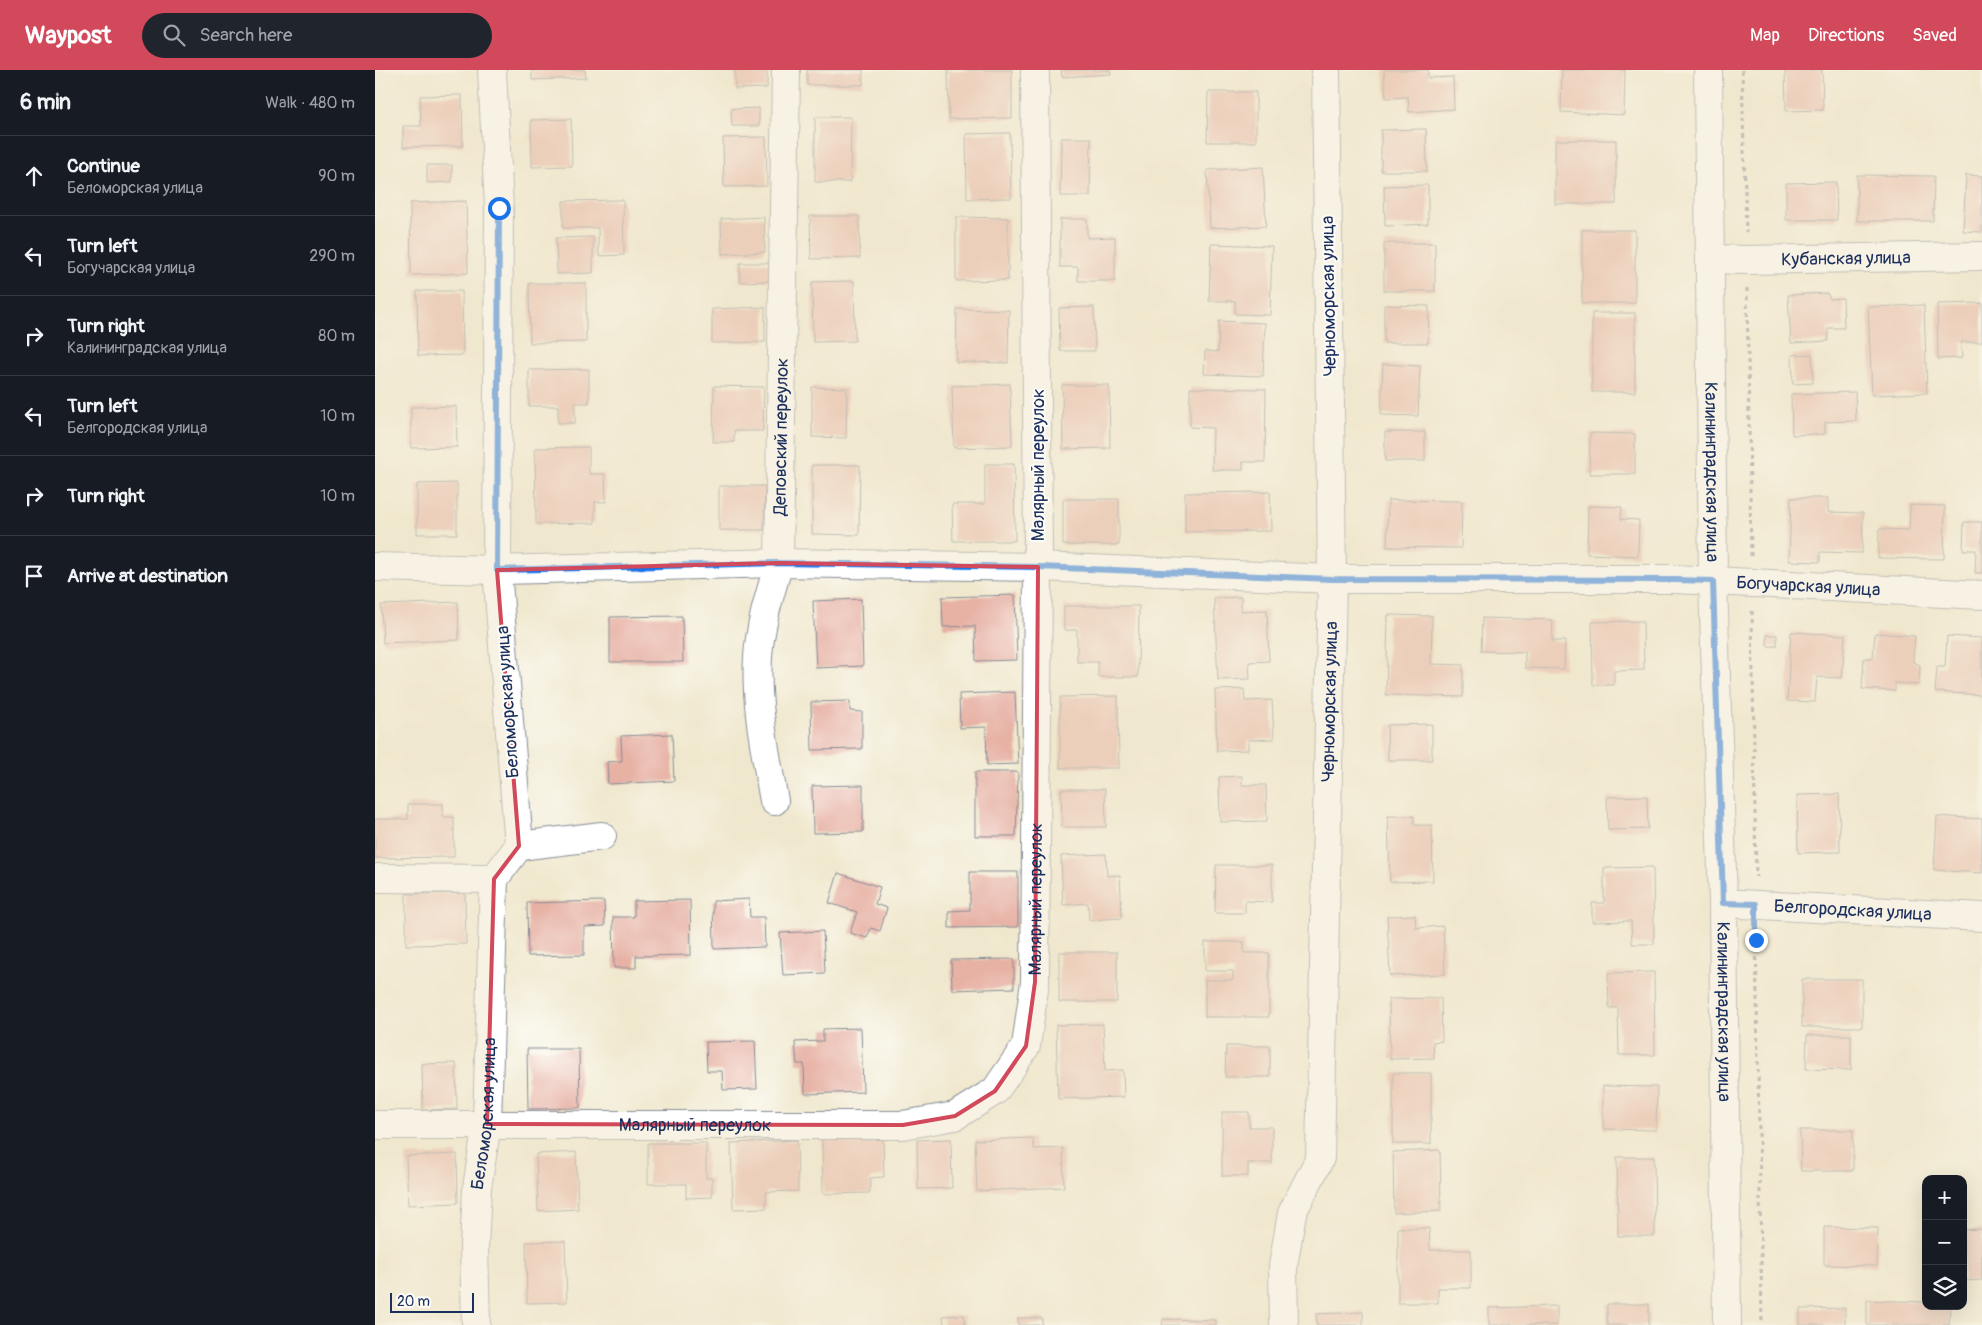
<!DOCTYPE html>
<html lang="en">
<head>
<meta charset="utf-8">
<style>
	body { margin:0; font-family:Pangolin,sans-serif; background:#20242c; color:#f1f3f6 }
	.controls { position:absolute; right:15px; bottom:15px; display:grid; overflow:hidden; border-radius:10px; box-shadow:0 5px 20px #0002 }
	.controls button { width:45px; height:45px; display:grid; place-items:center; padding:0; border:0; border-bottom:1px solid #363941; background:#171b24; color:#f1f3f6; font:25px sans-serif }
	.scale { position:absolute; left:15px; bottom:12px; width:84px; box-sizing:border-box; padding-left:5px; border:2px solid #1b2f5e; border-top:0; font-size:14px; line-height:18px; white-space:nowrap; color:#1b2f5e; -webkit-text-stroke:4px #fdfcf7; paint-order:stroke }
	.stop { position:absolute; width:15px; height:15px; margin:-11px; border:4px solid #1a73e8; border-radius:50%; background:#fff }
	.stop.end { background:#1a73e8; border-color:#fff; box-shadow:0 1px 5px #0008 }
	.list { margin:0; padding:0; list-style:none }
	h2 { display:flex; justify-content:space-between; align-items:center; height:65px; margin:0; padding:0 20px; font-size:21px }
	h2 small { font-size:16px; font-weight:400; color:#9ea1a6 }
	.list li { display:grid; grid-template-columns:32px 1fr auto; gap:15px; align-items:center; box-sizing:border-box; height:80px; padding:0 20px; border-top:1px solid #363941 }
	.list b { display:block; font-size:19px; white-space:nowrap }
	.list p { margin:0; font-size:16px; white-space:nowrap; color:#9ea1a6 }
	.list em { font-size:16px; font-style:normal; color:#9ea1a6 }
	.icon { flex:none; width:28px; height:28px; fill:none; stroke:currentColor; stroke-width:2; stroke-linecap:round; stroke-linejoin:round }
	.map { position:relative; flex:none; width:1607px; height:1255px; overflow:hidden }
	header { display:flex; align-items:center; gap:30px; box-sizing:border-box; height:70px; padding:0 25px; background:#d1495b; color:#fff }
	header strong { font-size:24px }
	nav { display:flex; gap:28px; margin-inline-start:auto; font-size:18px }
	.search { width:350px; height:45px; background:#20242c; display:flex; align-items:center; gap:12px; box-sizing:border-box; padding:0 18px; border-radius:28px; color:#9ea1a6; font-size:19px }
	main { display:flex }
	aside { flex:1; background:#171b24 }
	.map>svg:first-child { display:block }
	.building { fill:#e7b1a4 }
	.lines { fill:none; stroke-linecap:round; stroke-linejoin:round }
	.street-casing { stroke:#868c96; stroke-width:30 }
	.secondary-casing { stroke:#868c96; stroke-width:30 }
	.path { stroke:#868c96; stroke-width:3; stroke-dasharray:4 4; stroke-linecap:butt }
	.street { stroke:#fff; stroke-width:28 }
	.secondary { stroke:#fff; stroke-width:28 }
	.route { stroke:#1a73e8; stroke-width:6 }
	.marked { fill:none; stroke:#d1495b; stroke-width:4; stroke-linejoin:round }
	.labels { text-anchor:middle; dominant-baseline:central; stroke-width:4; stroke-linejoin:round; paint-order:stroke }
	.street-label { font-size:18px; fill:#1b2f5e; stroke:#fdfcf7 }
</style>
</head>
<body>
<header>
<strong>Waypost</strong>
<div class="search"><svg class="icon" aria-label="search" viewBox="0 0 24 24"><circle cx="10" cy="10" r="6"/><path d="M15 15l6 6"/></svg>Search here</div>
<nav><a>Map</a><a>Directions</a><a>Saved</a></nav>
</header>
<main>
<aside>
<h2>6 min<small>Walk · 480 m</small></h2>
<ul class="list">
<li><svg class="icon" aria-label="ahead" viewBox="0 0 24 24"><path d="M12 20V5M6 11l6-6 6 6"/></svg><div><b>Continue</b><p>Беломорская улица</p></div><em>90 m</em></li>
<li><svg class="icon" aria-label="left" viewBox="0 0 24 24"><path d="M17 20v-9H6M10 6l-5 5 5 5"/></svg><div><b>Turn left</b><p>Богучарская улица</p></div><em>290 m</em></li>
<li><svg class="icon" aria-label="right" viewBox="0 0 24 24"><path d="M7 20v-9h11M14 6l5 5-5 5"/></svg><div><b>Turn right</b><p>Калининградская улица</p></div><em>80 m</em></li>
<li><svg class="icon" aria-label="left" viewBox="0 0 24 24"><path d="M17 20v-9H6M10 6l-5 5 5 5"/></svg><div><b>Turn left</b><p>Белгородская улица</p></div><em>10 m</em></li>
<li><svg class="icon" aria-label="right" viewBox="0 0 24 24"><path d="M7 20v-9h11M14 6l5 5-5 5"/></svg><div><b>Turn right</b></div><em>10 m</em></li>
<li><svg class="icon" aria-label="arrive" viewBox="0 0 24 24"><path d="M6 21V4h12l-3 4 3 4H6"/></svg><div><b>Arrive at destination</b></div></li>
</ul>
</aside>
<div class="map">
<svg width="1607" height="1255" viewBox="0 0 1607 1255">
	<rect width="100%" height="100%" fill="#fdfcf7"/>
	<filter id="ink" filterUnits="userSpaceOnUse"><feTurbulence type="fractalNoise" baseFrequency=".02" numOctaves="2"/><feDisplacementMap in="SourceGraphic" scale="10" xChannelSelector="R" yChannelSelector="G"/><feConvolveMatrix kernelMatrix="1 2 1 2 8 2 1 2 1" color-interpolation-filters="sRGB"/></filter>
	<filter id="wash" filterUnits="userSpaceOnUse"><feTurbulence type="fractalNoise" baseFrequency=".0096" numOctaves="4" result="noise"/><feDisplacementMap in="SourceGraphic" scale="20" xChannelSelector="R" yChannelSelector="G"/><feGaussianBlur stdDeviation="1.12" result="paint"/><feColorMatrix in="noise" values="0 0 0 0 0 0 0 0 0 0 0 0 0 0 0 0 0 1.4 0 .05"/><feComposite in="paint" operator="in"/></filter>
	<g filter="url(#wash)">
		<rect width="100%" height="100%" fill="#f0e8ce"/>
		<g id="blocks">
			<path class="building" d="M157,0H210L211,8L157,10Z
				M360,0H392V18L360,19Z
				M432,0H488V15H432Z
				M573,0H637V48L574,49Z
				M686,0H735L736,4L687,7Z
				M1009,0H1053V8L1078,7L1079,39L1034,42L1033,27L1011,28Z
				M1187,0H1250L1249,45L1186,42Z
				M1410,0H1447L1448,40L1411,41Z
				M833,22H881V72H832Z
				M87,25L88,76L28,77V56H46L45,26Z
				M384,38V56H357L356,39Z
				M440,47H476L475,112H440Z
				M196,49L197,96L157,97L156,50Z
				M1051,59L1052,101H1006V60Z
				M635,63L636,128L592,129L591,64Z
				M391,67L392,116L349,117L348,68Z
				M686,68H716L715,126H685Z
				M1180,70H1241V134H1180Z
				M52,95H77V112L52,113Z
				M888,97L891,156L835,158L832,100Z
				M1482,105L1559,106L1558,151H1482Z
				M1591,105L1607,106V162L1588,161Z
				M1461,112L1462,150H1411V113Z
				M1053,115V154L1010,156L1009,116Z
				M248,130L249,185L224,186L223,158H188V131Z
				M91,131L93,203L36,205L35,133Z
				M435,146H484L485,188L436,189Z
				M389,147L390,182L347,184L346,149Z
				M581,147L633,148V210L581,211Z
				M685,149H712V168L740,167V211H703V197H685Z
				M1207,160H1260V233H1207Z
				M218,167V203L182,204L181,168Z
				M1009,173H1060V221H1009Z
				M836,174L897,176L895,245L860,244V231H834Z
				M365,193H395V211L365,212Z
				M479,211L480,271L438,272L437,212Z
				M154,213H211V272L155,273Z
				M42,221H87L88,285L43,286Z
				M1452,223L1455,229L1468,228L1469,258H1453V271L1416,273L1413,225Z
				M1607,233V272H1586L1587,288L1563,289L1562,234Z
				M1009,235L1054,236L1053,273H1009Z
				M1549,235L1552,323L1497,325L1493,237Z
				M390,237V272L337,273V239Z
				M719,237L720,281H685L684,238Z
				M582,239L634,240L633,293L581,292Z
				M1217,243H1260V322H1217Z
				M844,251L890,253L888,306L829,304L830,281L843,282Z
				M1437,284L1438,313L1418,314L1417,285Z
				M1008,294L1045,296L1043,346L1006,345Z
				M214,299V333H200V353H183V336H154V300Z
				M635,314L637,376L579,378L577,316Z
				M687,315H734L735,378L688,379Z
				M339,316L389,317L388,361H359V372H338Z
				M437,317L472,318L471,368L437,367Z
				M815,318L891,319L890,392H868V400H837L838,358L815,357Z
				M1480,322L1481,351L1450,352V364L1417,365L1416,324Z
				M81,336L82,377L36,378V337Z
				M1010,362H1050V391H1010Z
				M1215,363L1260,364V404H1214Z
				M214,377V404H230L231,432H220V453L161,454L160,378Z
				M610,394H639L640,471H578L577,434H610Z
				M437,395H485L484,465L437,464Z
				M82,413V464H42V414Z
				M344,416H390L389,460H344Z
				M895,422L896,461L810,462V423Z
				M1416,428H1453V442L1488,443L1487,483L1445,482V492L1414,491Z
				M688,429H744V475H688Z
				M1013,430L1087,431L1086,478L1012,477Z
				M1535,435L1570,436L1569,489L1503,488L1504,459L1534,460Z
				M1213,436L1247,437L1246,449L1264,450L1263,486L1212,484Z
				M1589,452H1607V503H1600L1601,480H1588Z
				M640,525L642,590L601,591L600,556L568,557L567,527Z
				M866,527V541L892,540L894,591L874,592L875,609L843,610L839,528Z
				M486,529L488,596L441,598L438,531Z
				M83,532L84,570L8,573L6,535Z
				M689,536H764L763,607H723V592H702V560H689Z
				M1013,545L1057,546L1056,594L1088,595V627L1011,625Z
				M307,546L308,592H235V547Z
				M1107,548L1178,550L1177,571H1190L1189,599L1150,598V582L1106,581Z
				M1268,551L1269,600L1239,601V615H1218L1217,552Z
				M1416,562L1470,565L1467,608L1442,607L1440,632L1412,631Z
				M1500,563L1540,566L1538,592L1545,595L1544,615L1520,613V621L1487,619L1489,588H1498Z
				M1392,565H1402V576H1392Z
				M1572,566L1607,568V625L1560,622L1562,597H1570Z
				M869,619L870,631L897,630L899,669L873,670V680L842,681L840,620Z
				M640,622L643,694L612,695L611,657L585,658L584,624Z
				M743,626L744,698H685V627Z
				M475,631V641L487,642V679L437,680L436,632Z
				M1057,654V690H1013L1012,655Z
				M297,664L299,711L233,714L232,692L247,691L246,666Z
				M600,702H643L641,766H600Z
				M867,706V715H891L892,751L845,752L844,707Z
				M488,715V762L438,763L437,716Z
				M686,719H730L731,757H687Z
				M1464,724L1465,782L1423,783L1422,725Z
				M1272,726L1273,759L1233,760L1232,727Z
				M33,734H68V747H79V787L0,788V749H33Z
				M1013,746H1039V755H1057L1058,811L1015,812Z
				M1562,746L1607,749V803L1559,800Z
				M731,784L732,806L745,805L747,848L714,850L713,833L688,835L686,786Z
				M841,795H897V832L870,831V843H840Z
				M1278,797L1279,874H1257L1256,851L1217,852V833H1229V798Z
				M595,802H643V857L574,858V841L595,840Z
				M463,803L505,817L500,834L512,838L505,861L496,858L492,868L475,863L482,842L454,833Z
				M90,823L91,874L31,875V824Z
				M374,829L375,847H389L390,877L339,879L338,831Z
				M315,830L316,885L261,886V898H239L238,847H259V831Z
				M229,831L230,856L209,857V885L153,886L152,833Z
				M1040,845L1041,858L1068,856L1070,904L1015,906L1012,846Z
				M448,861L450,903L408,905L405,863Z
				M830,872H869V883H894V947H830V910H858V901H830Z
				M684,882H742V932H684Z
				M639,889V918L577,920L576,890Z
				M1279,902L1280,985H1244L1243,938H1234L1233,903Z
				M1427,909H1487V957H1427Z
				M1066,928L1067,971L1058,972L1059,988L1015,989L1014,929Z
				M728,954L730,1001L748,1000L749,1027L683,1029L681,955Z
				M486,958L488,1022L430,1024L429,994H422L420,972L448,971V959Z
				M1432,965H1476V1000L1431,999Z
				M380,971L382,1019L348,1020L347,1001H332L331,972Z
				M851,976H895V1007H850Z
				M152,979H204L205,1038L153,1039Z
				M81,993L82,1039L48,1040L47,994Z
				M1018,1003H1056V1074H1018Z
				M1228,1016L1282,1017L1281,1060L1228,1059Z
				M847,1042H874V1057H897V1093H873V1106H847Z
				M1425,1060H1478V1101H1426Z
				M508,1068L509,1107L495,1108V1123L448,1124L447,1069Z
				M658,1068L659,1079L688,1078L689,1117L602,1121L600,1070Z
				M576,1069L577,1118L543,1119L542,1070Z
				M422,1070L423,1121L391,1122V1138L358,1139L356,1073Z
				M273,1073H331V1108H337V1127L311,1128V1114H273Z
				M1065,1080L1066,1141L1019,1143L1018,1082Z
				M201,1082L203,1139L163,1141L161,1084Z
				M82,1084L83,1133L33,1135L31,1086Z
				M1242,1087H1279L1280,1166H1243Z
				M1449,1157L1503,1158L1502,1196L1449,1195Z
				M1023,1158H1054L1055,1180H1096V1218H1063V1233H1023Z
				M1607,1159V1210L1588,1211V1160Z
				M190,1171L192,1232L152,1233L151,1172Z
				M1492,1230L1551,1232V1236H1575L1574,1255H1492Z
				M1232,1234H1274V1255H1232Z
				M1182,1236V1255H1114V1238Z
				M1470,1238V1255H1425V1239Z
				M988,1242V1255H942L941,1244Z
				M589,1245L590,1255H569L568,1246Z
				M643,1248H667V1255H643Z
				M788,1249L841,1250V1255H787Z"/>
		</g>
	</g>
	<g filter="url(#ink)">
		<use href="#blocks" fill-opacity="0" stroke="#868c96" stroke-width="1"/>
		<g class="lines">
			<g class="street-casing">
				<g id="street">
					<path id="s1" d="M1336,189L1371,190L1607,186"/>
					<path id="s2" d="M0,497L122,500L404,493L663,497L957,509H1300L1607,525"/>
					<path id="s3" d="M399,731C391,684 380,635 383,587C385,555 395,524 404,493L411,0"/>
					<path d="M144,776L227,766"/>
					<path d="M0,808L119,809"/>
					<path id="s4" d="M1348,833L1607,847"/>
					<path id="s5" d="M0,1055H528L580,1046L620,1021L651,976L660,912L663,497L660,0"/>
					<path id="s6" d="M101,1255L99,1178L102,1118L112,1054L119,809L144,776L122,500L124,138L117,0"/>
					<path id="s7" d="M909,1255L908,1196L917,1143L945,1088L957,509L951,0"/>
				</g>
			</g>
			<g class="secondary-casing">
				<g id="secondary">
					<path id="s8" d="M1333,0L1338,511L1348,833L1352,1255"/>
				</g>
			</g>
			<path class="path" d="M1367,0L1371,162
				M1372,218L1376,487
				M1377,541L1381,807
				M1381,863L1387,1255"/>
			<use href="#street" class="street"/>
			<use href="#secondary" class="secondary"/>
		</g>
	</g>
	<g class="lines" filter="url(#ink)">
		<path class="route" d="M124,138L122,500L404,493L664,497L957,509L1300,510L1338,511L1348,833L1381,834V870"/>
	</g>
	<path d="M0 0H1607V1255H0ZM404,493L663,497L660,912L651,976L620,1021L580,1046L528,1055L112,1054L119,809L144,776L122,500Z" fill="#f0e8ce" fill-opacity=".55" fill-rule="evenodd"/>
	<path class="marked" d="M404,493L663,497L660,912L651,976L620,1021L580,1046L528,1055L112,1054L119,809L144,776L122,500Z"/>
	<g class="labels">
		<g class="street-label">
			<text stroke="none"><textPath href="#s1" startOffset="135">Кубанская улица</textPath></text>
			<text transform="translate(954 226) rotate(-91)">Черноморская улица</text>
			<text stroke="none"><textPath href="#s3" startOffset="368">Деповский переулок</textPath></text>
			<text transform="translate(663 395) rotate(-90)">Малярный переулок</text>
			<text stroke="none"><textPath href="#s8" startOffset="402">Калининградская улица</textPath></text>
			<text stroke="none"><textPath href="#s2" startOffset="1434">Богучарская улица</textPath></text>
			<text stroke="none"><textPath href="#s7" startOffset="631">Черноморская улица</textPath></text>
			<text transform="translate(133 632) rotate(-94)">Беломорская улица</text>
			<text stroke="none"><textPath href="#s5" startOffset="830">Малярный переулок</textPath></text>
			<text stroke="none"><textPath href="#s4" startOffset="130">Белгородская улица</textPath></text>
			<text stroke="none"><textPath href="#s8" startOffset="942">Калининградская улица</textPath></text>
			<text stroke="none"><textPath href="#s6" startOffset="212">Беломорская улица</textPath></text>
			<text stroke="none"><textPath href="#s5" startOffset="320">Малярный переулок</textPath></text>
		</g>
	</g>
</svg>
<div class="controls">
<button>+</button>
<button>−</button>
<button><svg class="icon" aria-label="layers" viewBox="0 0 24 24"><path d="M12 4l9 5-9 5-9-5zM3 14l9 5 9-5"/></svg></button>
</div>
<div class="scale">20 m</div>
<div class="stop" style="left:124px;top:138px"></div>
<div class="stop end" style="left:1381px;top:870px"></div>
</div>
</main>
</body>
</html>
